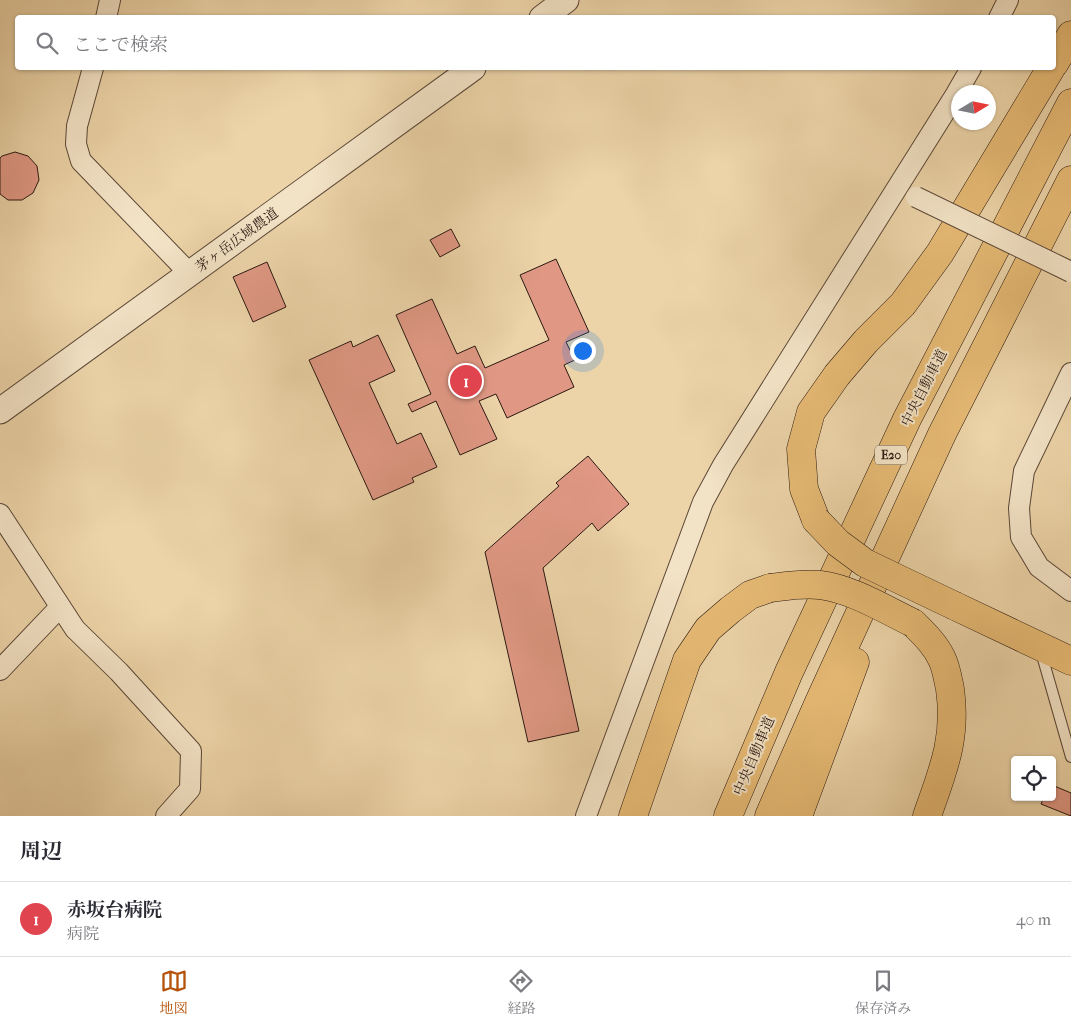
<!DOCTYPE html>
<html lang="ja">
<head>
<meta charset="utf-8">
<style>
	body { margin:0; font-family:"IM FELL French Canon","Noto Serif JP",serif; background:#f2f2f3; color:#2b2b33 }
	.controls { position:absolute; right:15px; bottom:15px; display:grid; overflow:hidden; border-radius:5px; box-shadow:0 1px 4px #0004 }
	.controls button { width:45px; height:45px; display:grid; place-items:center; padding:0; border:0; border-bottom:1px solid #e1e1e2; background:#fff; color:#2b2b33; font:25px sans-serif }
	.compass { position:absolute; left:951px; top:85px; width:45px; height:45px; border-radius:50%; background:#fff; box-shadow:0 1px 4px #0004; rotate:80deg }
	.you { position:absolute; left:582px; top:350px; width:18px; height:18px; margin:-12px; border:4px solid #fff; border-radius:50%; background:#1a73e8; box-shadow:0 0 0 8px #1a73e833 }
	.badge { display:grid; place-items:center; width:32px; height:32px; border-radius:50%; background:#b45309; color:#fff; font-size:16px; font-weight:700 }
	.pin { position:absolute; translate:-50% -50%; border:2px solid #fff; box-shadow:0 1px 5px #0006 }
	.list { margin:0; padding:0; list-style:none }
	h2 { display:flex; justify-content:space-between; align-items:center; height:65px; margin:0; padding:0 20px; font-size:21px }
	h2 small { font-size:16px; font-weight:400; color:#7c7c81 }
	.list li { display:grid; grid-template-columns:32px 1fr auto; gap:15px; align-items:center; box-sizing:border-box; height:75px; padding:0 20px; border-top:1px solid #e1e1e2 }
	.list b { display:block; font-size:19px; white-space:nowrap }
	.list p { margin:0; font-size:16px; white-space:nowrap; color:#7c7c81 }
	.list em { font-size:16px; font-style:normal; color:#7c7c81 }
	.icon { flex:none; width:28px; height:28px; fill:none; stroke:currentColor; stroke-width:2; stroke-linecap:round; stroke-linejoin:round }
	.map { position:relative; flex:none; width:1071px; height:816px; overflow:hidden }
	.search { position:absolute; background:#fff; box-shadow:0 1px 4px #0004; left:15px; right:15px; top:15px; height:55px; display:flex; align-items:center; gap:12px; box-sizing:border-box; padding:0 18px; border-radius:5px; color:#7c7c81; font-size:19px }
	.sheet { height:140px; background:#fff }
	nav { display:flex; justify-content:space-around; align-items:center; box-sizing:border-box; height:70px; border-top:1px solid #e1e1e2; background:#fff; font-size:14px; color:#7c7c81 }
	nav a { display:grid; justify-items:center; gap:2px }
	nav .on { color:#b45309 }
	.map>svg:first-child { display:block }
	.building { fill:#e09884; stroke:#2b1811 }
	.lines { fill:none; stroke-linecap:round; stroke-linejoin:round }
	.service-casing { stroke:#5b4737; stroke-width:12 }
	.minor-casing { stroke:#5b4737; stroke-width:22 }
	.tertiary-casing { stroke:#5b4737; stroke-width:27 }
	.motorway-casing { stroke:#2b1811; stroke-width:29 }
	.service { stroke:#f3e3c6; stroke-width:10 }
	.minor { stroke:#f3e3c6; stroke-width:20 }
	.tertiary { stroke:#f3e3c6; stroke-width:25 }
	.motorway { stroke:#e6ba74; stroke-width:28 }
	.minor-bridge-casing { stroke:#5b4737; stroke-width:22; stroke-linecap:butt }
	.motorway-bridge-casing { stroke:#2b1811; stroke-width:29; stroke-linecap:butt }
	.minor-bridge { stroke:#f3e3c6; stroke-width:20 }
	.motorway-bridge { stroke:#e6ba74; stroke-width:28 }
	.labels { text-anchor:middle; dominant-baseline:central; stroke-width:4; stroke-linejoin:round; paint-order:stroke }
	.shield { fill:#f3e3c6; stroke:#675547; stroke-width:1 }
	.shield-label { font-size:12px; font-weight:bold; fill:#2b1811 }
	.street-label { font-size:14px; fill:#2b1811; stroke:#f3e3c6 }
</style>
</head>
<body>
<div class="map">
<svg width="1071" height="816" viewBox="0 0 1071 816">
	<rect width="100%" height="100%" fill="#ecd4a8"/>
	<filter id="stains"><feTurbulence type="fractalNoise" baseFrequency=".004" numOctaves="4"/><feColorMatrix values="0 0 0 0 .2 0 0 0 0 .09 0 0 0 0 .02 0 0 0 .5 -.17"/></filter>
	<radialGradient id="worn" r=".72"><stop offset=".6" stop-color="#630" stop-opacity="0"/><stop offset="1" stop-color="#630" stop-opacity=".3"/></radialGradient>
	<path class="building" d="M15,152L28,156L37,166L39,180L33,193L22,200H8L0,194V158L2,156Z
		M451,229L460,246L440,257L430,240Z
		M556,259L589,332L566,342L575,360L564,365L574,387L507,418L496,394L479,401L497,439L460,455L436,401L412,412L408,404L431,394L396,315L432,299L457,354L475,346L485,368L549,340L520,275Z
		M267,262L286,307L253,322L233,277Z
		M378,335L395,371L369,383L397,444L421,433L437,467L412,478L414,482L373,500L309,360L351,341L353,347Z
		M588,456L629,504L598,531L592,523L543,568L579,731L528,742L485,552L559,486L556,483Z
		M1052,785L1071,793V816L1041,804L1044,797H1052Z"/>
	<g class="lines">
		<g class="service-casing">
			<path id="service" d="M1041,652L1071,757"/>
		</g>
		<g class="minor-casing">
			<path id="minor" d="M106,18L110,0
				M999,18L1008,0
				M93,68L77,126L76,144L81,161L190,274
				M1071,373L1024,471L1019,508L1021,537L1039,567L1071,591
				M0,514L75,629L119,672L191,751L190,789L166,816
				M0,670L60,607
				M586,816L703,502L723,465L956,94L971,68"/>
		</g>
		<g class="tertiary-casing">
			<path id="tertiary" d="M542,18L566,0
				M0,411L473,68"/>
		</g>
		<g class="motorway-casing">
			<path id="motorway" d="M1054,64L1071,35
				M816,520L804,489L801,449L811,412L837,375L866,341L903,304L940,253L1051,68
				M955,606L1071,661
				M913,623C924,634 935,644 942,659C946,667 948,679 950,689C957,739 943,770 927,816
				M633,816L687,660L708,629L730,610L750,595L770,588
				M728,816L789,672L907,419L1071,103
				M769,816L819,702L942,434L1071,180
				M798,816L855,662"/>
		</g>
		<use href="#service" class="service"/>
		<use href="#minor" class="minor"/>
		<use href="#tertiary" class="tertiary"/>
		<use href="#motorway" class="motorway"/>
		<g class="minor-bridge-casing">
			<path id="minor-bridge" d="M916,197L1071,272"/>
		</g>
		<g class="motorway-bridge-casing">
			<path id="motorway-bridge" d="M816,520L838,543L865,563L955,606
				M770,588C786,586 803,583 820,585C852,589 884,609 913,623"/>
		</g>
		<use href="#minor-bridge" class="minor-bridge"/>
		<use href="#motorway-bridge" class="motorway-bridge"/>
	</g>
	<g class="labels">
		<rect class="shield" x="875" y="445.5" width="32" height="19" rx="4"/>
		<g class="shield-label">
			<text x="891" y="455">E20</text>
		</g>
		<g class="street-label">
			<text transform="translate(237 240) rotate(-36)">茅ヶ岳広域農道</text>
			<text transform="translate(924 388) rotate(-63)">中央自動車道</text>
			<text transform="translate(754 756) rotate(-67)">中央自動車道</text>
		</g>
	</g>
	<rect width="100%" height="100%" filter="url(#stains)"/>
	<rect width="100%" height="100%" fill="url(#worn)"/>
</svg>
<div class="controls">
<button><svg class="icon" aria-label="locate" viewBox="0 0 24 24"><circle cx="12" cy="12" r="6"/><path d="M12 2v4M12 18v4M2 12h4M18 12h4"/></svg></button>
</div>
<svg class="compass" viewBox="-18 -18 36 36"><path d="M0-13l5 13h-10z" fill="#e53935"/><path d="M0 13l5-13h-10z" fill="#7c7c81"/></svg>
<div class="you"></div>
<div class="pin badge" style="left:466px;top:381px;background:#e0444e">1</div>
<div class="search"><svg class="icon" aria-label="search" viewBox="0 0 24 24"><circle cx="10" cy="10" r="6"/><path d="M15 15l6 6"/></svg>ここで検索</div>
</div>
<section class="sheet">
<h2>周辺<small></small></h2>
<ul class="list">
<li><span class="badge" style="background:#e0444e">1</span><div><b>赤坂台病院</b><p>病院</p></div><em>40 m</em></li>
</ul>
</section>
<nav>
<a class="on"><svg class="icon" aria-label="map" viewBox="0 0 24 24"><path d="M3 6l6-2 6 2 6-2v14l-6 2-6-2-6 2zM9 4v14M15 6v14"/></svg>地図</a>
<a><svg class="icon" aria-label="directions" viewBox="0 0 24 24"><path d="M12 3l9 9-9 9-9-9zM9 14v-3h6M13 9l2 2-2 2"/></svg>経路</a>
<a><svg class="icon" aria-label="saved" viewBox="0 0 24 24"><path d="M7 4h10v16l-5-4-5 4z"/></svg>保存済み</a>
</nav>
</body>
</html>
